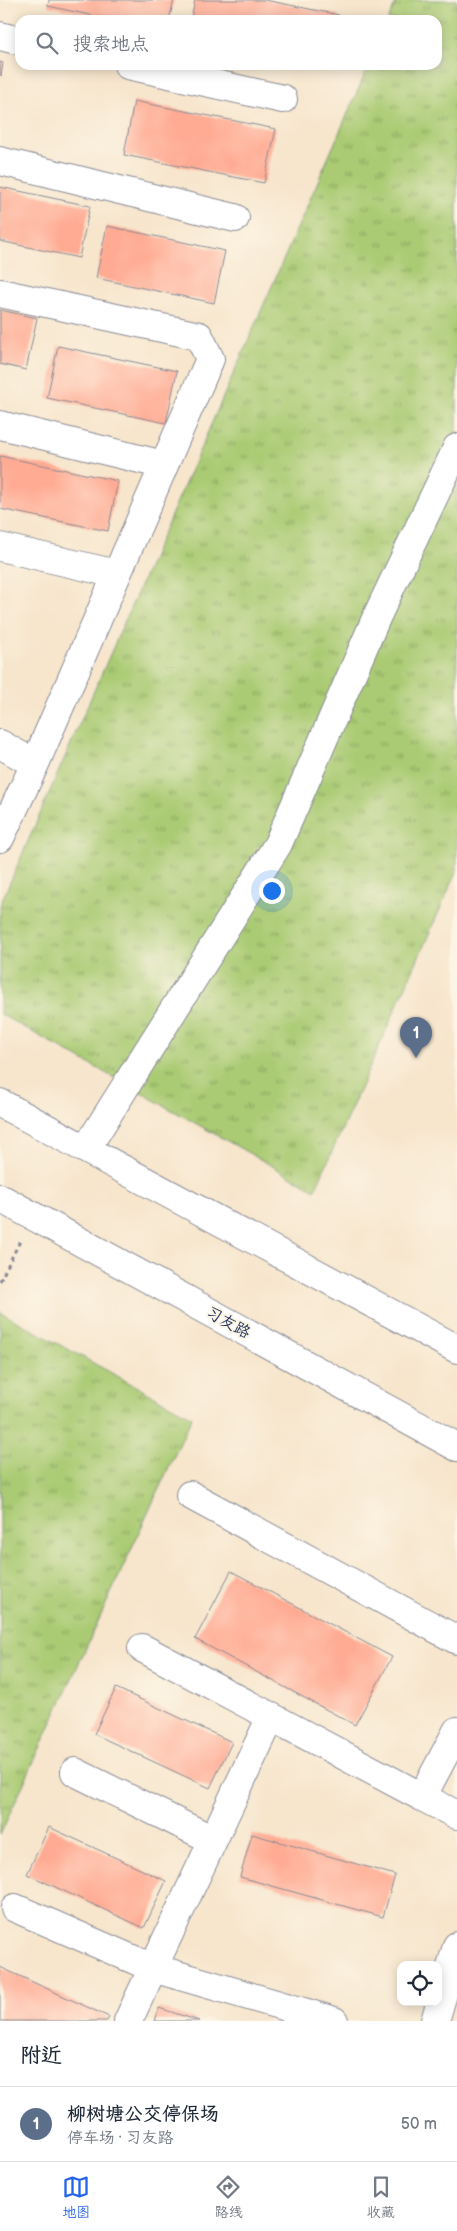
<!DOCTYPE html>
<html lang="zh">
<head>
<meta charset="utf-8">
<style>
	body { margin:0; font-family:"Balsamiq Sans","LXGW WenKai TC",sans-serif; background:#f2f2f3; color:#1f2937 }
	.controls { position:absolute; right:15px; bottom:15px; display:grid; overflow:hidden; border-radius:10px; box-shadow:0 2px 12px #0003 }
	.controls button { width:45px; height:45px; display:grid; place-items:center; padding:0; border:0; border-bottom:1px solid #e0e1e3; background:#fff; color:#1f2937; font:25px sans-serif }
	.you { position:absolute; left:271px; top:890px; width:18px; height:18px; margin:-12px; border:4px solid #fff; border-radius:50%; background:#1a73e8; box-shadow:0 0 0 8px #1a73e833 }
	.badge { display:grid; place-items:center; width:32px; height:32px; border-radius:50%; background:#2563eb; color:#fff; font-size:16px; font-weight:700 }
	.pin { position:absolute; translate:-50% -41px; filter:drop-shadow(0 1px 2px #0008) }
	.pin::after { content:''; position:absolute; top:26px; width:18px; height:15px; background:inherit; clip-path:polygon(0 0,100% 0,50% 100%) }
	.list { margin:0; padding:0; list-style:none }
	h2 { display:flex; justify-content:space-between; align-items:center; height:65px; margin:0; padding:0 20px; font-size:21px }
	h2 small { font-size:16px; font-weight:400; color:#747a83 }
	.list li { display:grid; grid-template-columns:32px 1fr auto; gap:15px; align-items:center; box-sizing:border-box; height:75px; padding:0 20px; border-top:1px solid #e0e1e3 }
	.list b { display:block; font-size:19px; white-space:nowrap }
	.list p { margin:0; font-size:16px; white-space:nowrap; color:#747a83 }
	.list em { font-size:16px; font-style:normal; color:#747a83 }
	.icon { flex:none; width:28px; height:28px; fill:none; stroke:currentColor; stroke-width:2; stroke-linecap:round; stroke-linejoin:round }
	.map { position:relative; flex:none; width:457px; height:2021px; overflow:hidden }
	.search { position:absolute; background:#fff; box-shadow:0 2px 12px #0003; left:15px; right:15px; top:15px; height:55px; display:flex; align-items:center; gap:12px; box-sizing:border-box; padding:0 18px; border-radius:15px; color:#747a83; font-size:19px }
	.sheet { height:140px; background:#fff }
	nav { display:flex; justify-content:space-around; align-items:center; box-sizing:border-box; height:70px; border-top:1px solid #e0e1e3; background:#fff; font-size:14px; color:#747a83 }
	nav a { display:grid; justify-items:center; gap:2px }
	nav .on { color:#2563eb }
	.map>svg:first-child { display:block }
	.grass { fill:url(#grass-tufts); stroke:#627d68 }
	.building { fill:#ffaa93 }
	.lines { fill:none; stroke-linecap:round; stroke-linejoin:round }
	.minor-casing { stroke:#898a95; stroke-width:30 }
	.major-casing { stroke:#898a95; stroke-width:30 }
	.path { stroke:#898a95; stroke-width:3; stroke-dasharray:4 4; stroke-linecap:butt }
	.minor { stroke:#fff; stroke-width:28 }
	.major { stroke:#fff; stroke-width:28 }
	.labels { text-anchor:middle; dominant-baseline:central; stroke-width:4; stroke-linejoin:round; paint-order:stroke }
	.street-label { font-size:16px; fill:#1b2f5e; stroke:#fcf5e5 }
</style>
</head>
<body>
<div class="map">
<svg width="457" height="2021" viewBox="0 0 457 2021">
	<defs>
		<pattern id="grass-tufts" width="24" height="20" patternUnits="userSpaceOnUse" patternTransform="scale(1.25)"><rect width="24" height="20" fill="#aacb73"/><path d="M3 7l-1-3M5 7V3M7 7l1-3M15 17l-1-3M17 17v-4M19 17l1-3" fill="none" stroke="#8aa562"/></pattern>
	</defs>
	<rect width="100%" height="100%" fill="#fcf5e5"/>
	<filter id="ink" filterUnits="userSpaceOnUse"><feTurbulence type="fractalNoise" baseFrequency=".02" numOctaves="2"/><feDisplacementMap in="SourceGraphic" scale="10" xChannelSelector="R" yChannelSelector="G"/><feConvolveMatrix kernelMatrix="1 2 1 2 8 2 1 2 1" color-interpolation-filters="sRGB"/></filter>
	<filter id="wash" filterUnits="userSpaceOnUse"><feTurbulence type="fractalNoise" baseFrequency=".0096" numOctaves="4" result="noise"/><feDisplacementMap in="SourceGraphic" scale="20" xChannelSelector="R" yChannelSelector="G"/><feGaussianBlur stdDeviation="1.12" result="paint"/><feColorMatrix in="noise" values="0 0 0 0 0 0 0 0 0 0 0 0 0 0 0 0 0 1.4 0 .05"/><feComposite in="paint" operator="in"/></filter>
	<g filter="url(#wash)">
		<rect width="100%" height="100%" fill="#f7e5cc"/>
		<path class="grass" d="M397,0H457V871L315,1190L0,1014V905L369,65H437V20H388Z
			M0,1312L192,1417L0,1835Z"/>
		<g id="blocks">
			<path class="building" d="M49,0H174L169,20H113L48,6Z
				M195,0H265L339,15L337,20H191Z
				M0,62L3,63L1,76L0,75Z
				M315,65H328V69Z
				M134,101L276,129L264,183L124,155Z
				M0,187L90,206L79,258L0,241Z
				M107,226L225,251L214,303L96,278Z
				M0,310L37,318L26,370L0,364Z
				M58,346L177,371L166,423L47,398Z
				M0,456L118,481L108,531L0,509Z
				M231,1571L392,1657L355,1725L195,1639Z
				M116,1688L232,1742L210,1788L94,1734Z
				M49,1827L166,1881L144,1928L27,1874Z
				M252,1834L395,1875L383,1917L240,1877Z
				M0,1967L109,2017L107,2021H0Z
				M159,2008L199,2021H155Z"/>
		</g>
	</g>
	<g filter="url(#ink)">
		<use href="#blocks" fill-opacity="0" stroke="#898a95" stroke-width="1"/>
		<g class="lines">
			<g class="minor-casing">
				<path id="minor" d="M0,36L20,41
					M128,65L283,99
					M0,161L235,218
					M0,293L199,336L210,359L35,764L0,838
					M0,425L164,465
					M0,547L117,574
					M0,744L35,764
					M86,1149L278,844L377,616L457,448
					M190,1495L457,1640
					M142,1648L422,1797L457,1731
					M75,1772L213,1840
					M422,1797L457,1815
					M15,1908L153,1968L334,2021
					M128,2021L271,1717
					M435,2021L457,1946"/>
			</g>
			<g class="major-casing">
				<path id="major" d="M0,1103L457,1349
					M0,1198L457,1447"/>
			</g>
			<path class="path" d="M0,1281L20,1241"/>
			<use href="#minor" class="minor"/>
			<use href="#major" class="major"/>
		</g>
	</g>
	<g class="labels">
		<g class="street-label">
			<text transform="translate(228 1323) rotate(29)">习友路</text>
		</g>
	</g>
</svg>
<div class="controls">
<button><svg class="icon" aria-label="locate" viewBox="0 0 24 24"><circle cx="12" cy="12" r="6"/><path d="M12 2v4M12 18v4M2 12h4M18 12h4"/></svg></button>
</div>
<div class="you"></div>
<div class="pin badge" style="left:416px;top:1058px;background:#5c6f8a">1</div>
<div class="search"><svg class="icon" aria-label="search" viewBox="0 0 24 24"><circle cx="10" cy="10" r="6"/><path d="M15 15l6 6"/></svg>搜索地点</div>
</div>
<section class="sheet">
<h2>附近<small></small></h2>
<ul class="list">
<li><span class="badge" style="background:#5c6f8a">1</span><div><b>柳树塘公交停保场</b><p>停车场 · 习友路</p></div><em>50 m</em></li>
</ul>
</section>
<nav>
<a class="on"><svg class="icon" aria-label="map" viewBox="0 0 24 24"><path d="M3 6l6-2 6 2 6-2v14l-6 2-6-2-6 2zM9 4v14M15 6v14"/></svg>地图</a>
<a><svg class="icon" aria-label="directions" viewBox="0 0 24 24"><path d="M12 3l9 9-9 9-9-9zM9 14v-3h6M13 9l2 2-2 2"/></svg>路线</a>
<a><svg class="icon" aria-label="saved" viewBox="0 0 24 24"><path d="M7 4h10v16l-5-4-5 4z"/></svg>收藏</a>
</nav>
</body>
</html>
